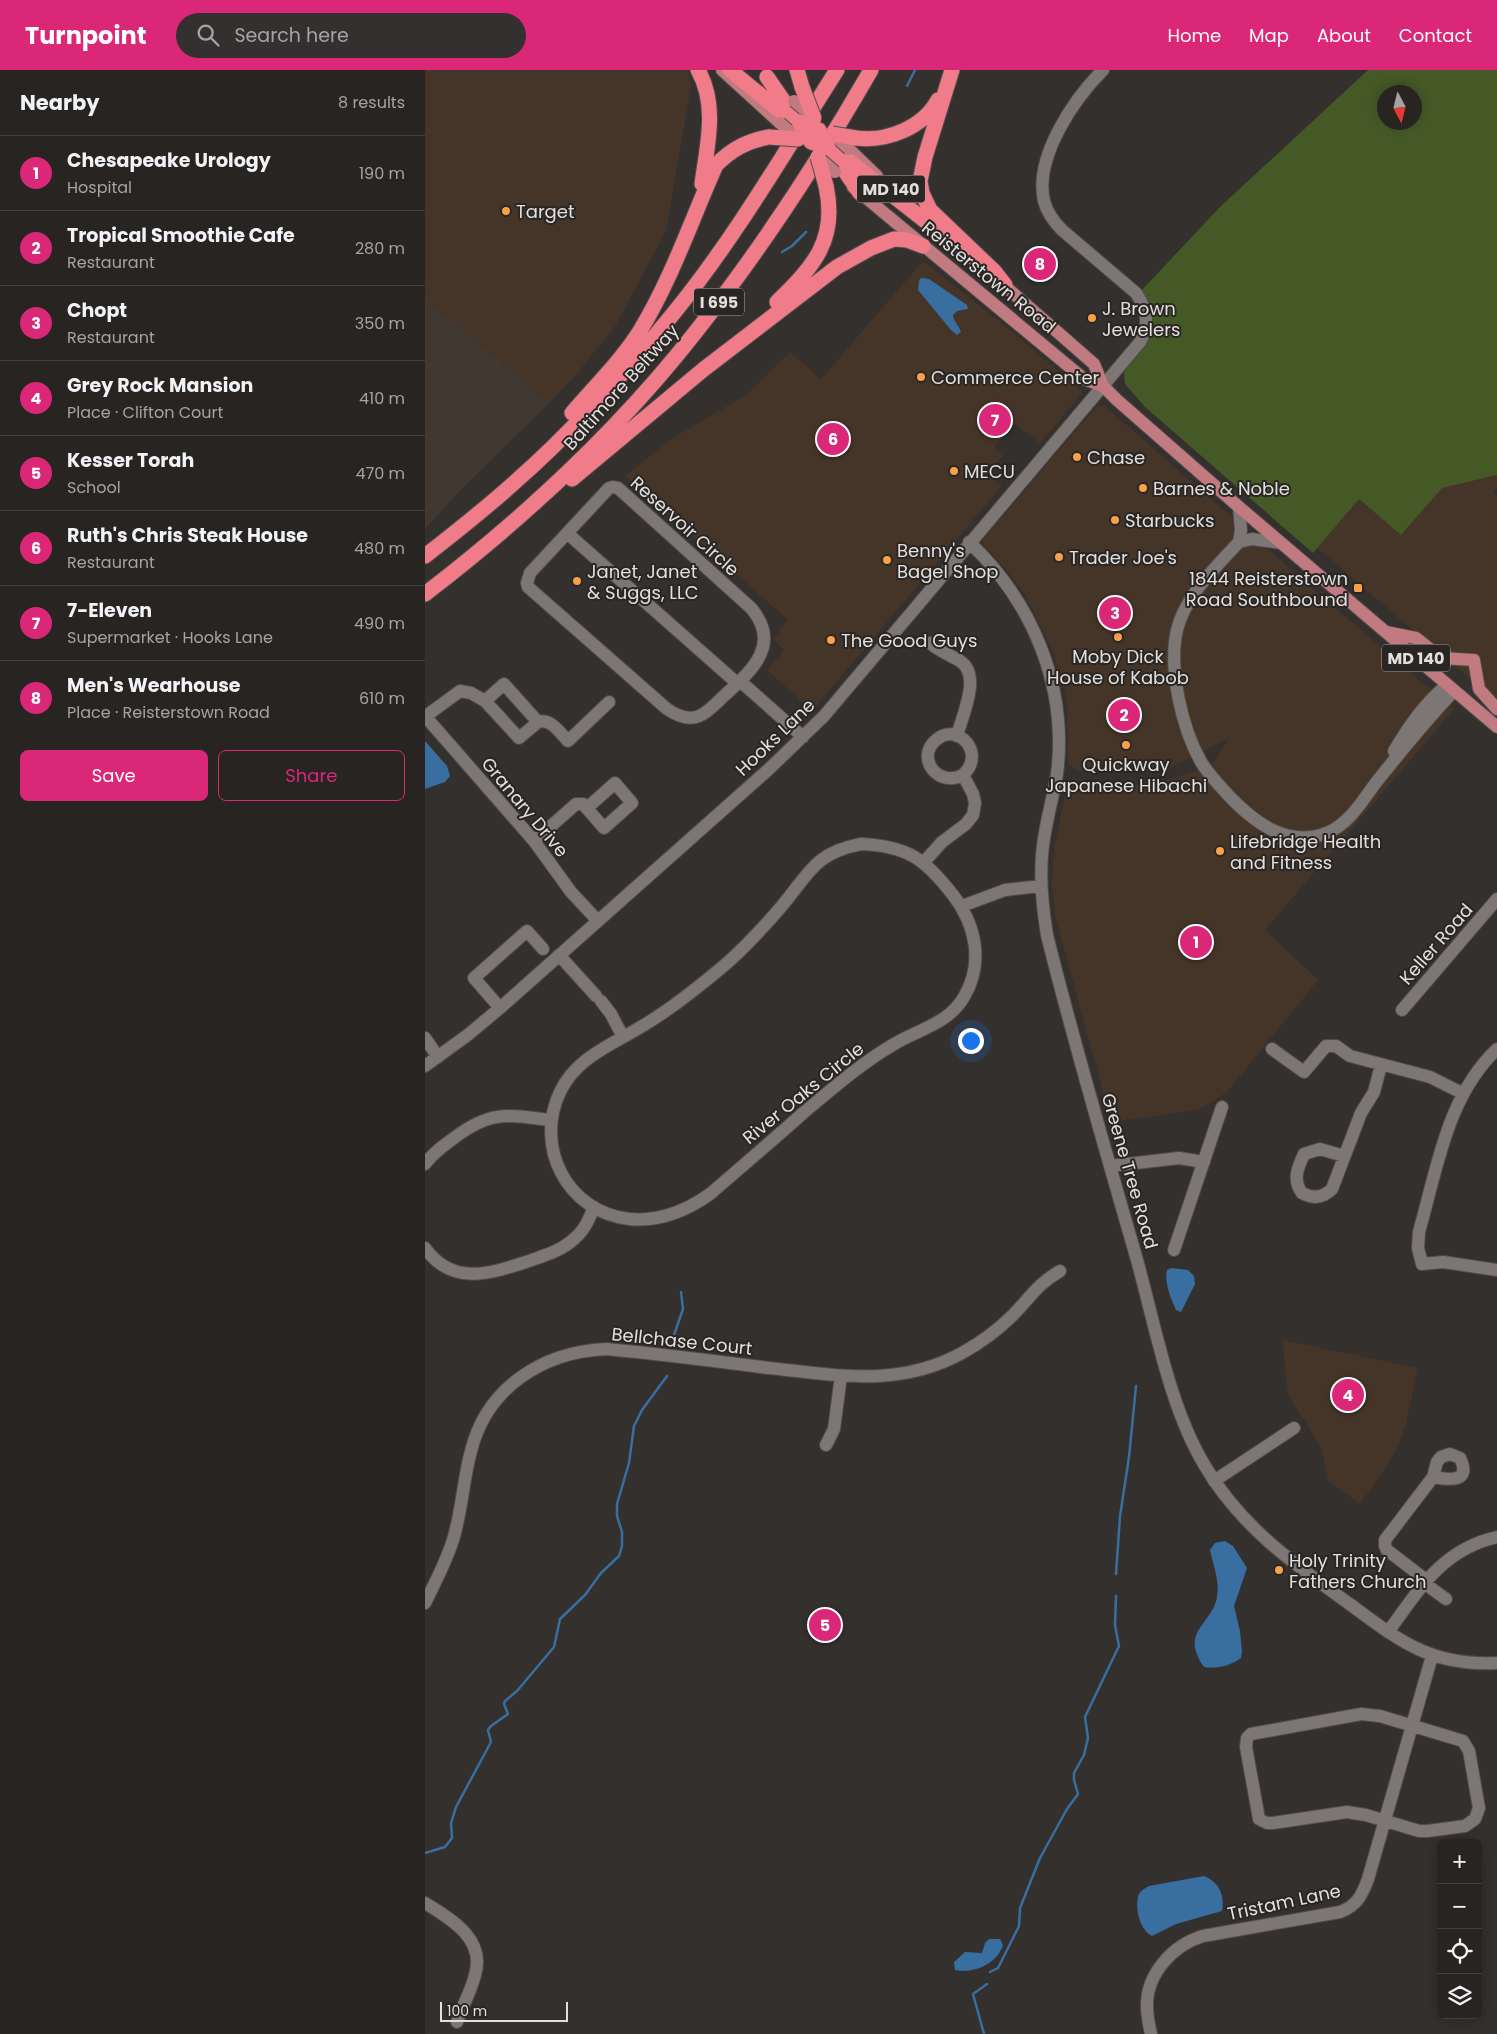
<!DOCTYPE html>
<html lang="en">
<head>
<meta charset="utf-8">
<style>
	body { margin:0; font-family:Poppins,sans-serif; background:#33302f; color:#f1f3f6 }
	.controls { position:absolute; right:15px; bottom:15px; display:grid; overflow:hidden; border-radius:8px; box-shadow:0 2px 12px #0003 }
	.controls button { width:45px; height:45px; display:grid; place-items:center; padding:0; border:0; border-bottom:1px solid #434140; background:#272422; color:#f1f3f6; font:25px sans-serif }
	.compass { position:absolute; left:952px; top:15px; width:45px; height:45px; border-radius:50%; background:#272422; box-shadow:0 2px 12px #0003; rotate:173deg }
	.scale { position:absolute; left:15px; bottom:12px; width:128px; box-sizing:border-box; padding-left:5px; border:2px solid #e2e0de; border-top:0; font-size:14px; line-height:18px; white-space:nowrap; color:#e2e0de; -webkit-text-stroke:4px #2a2624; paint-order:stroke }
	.you { position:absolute; left:545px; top:970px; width:18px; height:18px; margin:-12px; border:4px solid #fff; border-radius:50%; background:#1a73e8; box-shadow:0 0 0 8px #1a73e833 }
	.badge { display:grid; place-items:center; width:32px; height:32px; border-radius:50%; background:#db2777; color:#fff; font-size:16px; font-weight:700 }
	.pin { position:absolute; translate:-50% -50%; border:2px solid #fff; box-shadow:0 1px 5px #0006 }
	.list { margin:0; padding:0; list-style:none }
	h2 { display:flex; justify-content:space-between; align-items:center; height:65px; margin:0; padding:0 20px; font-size:21px }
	h2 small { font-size:16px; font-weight:400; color:#a4a4a5 }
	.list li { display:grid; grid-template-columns:32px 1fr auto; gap:15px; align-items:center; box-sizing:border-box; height:75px; padding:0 20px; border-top:1px solid #434140 }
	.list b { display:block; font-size:19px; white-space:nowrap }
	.list p { margin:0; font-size:16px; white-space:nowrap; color:#a4a4a5 }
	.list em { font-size:16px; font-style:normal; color:#a4a4a5 }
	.actions { display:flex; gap:10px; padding:15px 20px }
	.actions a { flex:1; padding:11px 0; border:1px solid #db2777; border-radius:8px; text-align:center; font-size:18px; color:#db2777 }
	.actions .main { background:#db2777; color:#fff }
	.icon { flex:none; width:28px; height:28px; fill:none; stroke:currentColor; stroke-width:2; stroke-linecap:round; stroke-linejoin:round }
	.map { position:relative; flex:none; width:1072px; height:1964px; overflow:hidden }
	header { display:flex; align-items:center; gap:30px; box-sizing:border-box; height:70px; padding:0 25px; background:#db2777; color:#fff }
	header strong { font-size:24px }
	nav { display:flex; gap:28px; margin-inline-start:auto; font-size:18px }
	.search { width:350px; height:45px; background:#33302f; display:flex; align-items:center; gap:12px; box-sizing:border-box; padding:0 18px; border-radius:28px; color:#a4a4a5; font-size:19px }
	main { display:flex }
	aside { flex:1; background:#272422 }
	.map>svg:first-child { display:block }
	.commercial { fill:#453529 }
	.built { fill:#423832 }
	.green { fill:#455927; fill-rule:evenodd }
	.water { fill:#396ea1 }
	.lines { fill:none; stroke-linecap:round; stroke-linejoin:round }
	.stream { stroke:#396ea1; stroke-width:2.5 }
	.minor-casing { stroke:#4f4c4a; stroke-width:14 }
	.major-casing { stroke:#4f4c4a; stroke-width:14 }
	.highway-casing { stroke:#4f4c4a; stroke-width:17 }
	.minor { stroke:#7c7774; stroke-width:12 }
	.major { stroke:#c27a81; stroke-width:12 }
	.highway { stroke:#f17c89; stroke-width:15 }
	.major-bridge-casing { stroke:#4f4c4a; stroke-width:14; stroke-linecap:butt }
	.highway-bridge-casing { stroke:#4f4c4a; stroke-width:17; stroke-linecap:butt }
	.major-bridge { stroke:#c27a81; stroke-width:12 }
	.highway-bridge { stroke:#f17c89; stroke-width:15 }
	.poi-dot { fill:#f7a148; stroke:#2a2624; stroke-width:2 }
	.labels { text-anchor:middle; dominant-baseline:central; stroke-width:4; stroke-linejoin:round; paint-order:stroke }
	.shield { fill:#2a2624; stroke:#aba8a6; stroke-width:1 }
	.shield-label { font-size:16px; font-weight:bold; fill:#e2e0de }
	.poi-label { font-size:18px; fill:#e2e0de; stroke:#2a2624; text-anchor:start }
	.street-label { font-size:18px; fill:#e2e0de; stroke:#2a2624 }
</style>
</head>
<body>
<header>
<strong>Turnpoint</strong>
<div class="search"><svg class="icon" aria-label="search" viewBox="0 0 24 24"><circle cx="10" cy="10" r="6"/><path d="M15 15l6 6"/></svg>Search here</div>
<nav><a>Home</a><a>Map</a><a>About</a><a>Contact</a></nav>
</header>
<main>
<aside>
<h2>Nearby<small>8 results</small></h2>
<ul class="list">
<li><span class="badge">1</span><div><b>Chesapeake Urology</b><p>Hospital</p></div><em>190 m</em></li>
<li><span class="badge">2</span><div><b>Tropical Smoothie Cafe</b><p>Restaurant</p></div><em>280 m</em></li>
<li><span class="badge">3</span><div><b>Chopt</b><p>Restaurant</p></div><em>350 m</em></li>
<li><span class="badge">4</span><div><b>Grey Rock Mansion</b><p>Place · Clifton Court</p></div><em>410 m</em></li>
<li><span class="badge">5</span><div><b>Kesser Torah</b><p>School</p></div><em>470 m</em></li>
<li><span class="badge">6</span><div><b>Ruth's Chris Steak House</b><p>Restaurant</p></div><em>480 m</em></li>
<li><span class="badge">7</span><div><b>7-Eleven</b><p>Supermarket · Hooks Lane</p></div><em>490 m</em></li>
<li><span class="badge">8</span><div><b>Men's Wearhouse</b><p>Place · Reisterstown Road</p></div><em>610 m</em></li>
</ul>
<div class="actions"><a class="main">Save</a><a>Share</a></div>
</aside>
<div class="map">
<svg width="1072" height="1964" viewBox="0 0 1072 1964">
	<rect width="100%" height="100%" fill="#34302d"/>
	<path class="commercial" d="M0,0H263L266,17L241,161L189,258L150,306L124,333L0,227Z
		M498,191L579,255L656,320V325L615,373L590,354L569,377L578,386L563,403L577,416L387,641L342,600L359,580L348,569L363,550L200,406L248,368L321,325L365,282L396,309Z
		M672,336H680L916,543L1029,639L840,860L893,910L802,1022L779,1037L764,1041L686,1052L630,845L627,816L629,778L642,716L644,712H649L703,715L728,713L743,710L770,701L789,692L804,668L760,691L739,699L728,701L686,702L650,700L643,694L642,634L638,615L628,582L602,528L589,509L559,475L558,469Z
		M1072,405V418L1069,422L1072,425V632L892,478L934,429L976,465L1017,418Z
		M857,1270L993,1298L981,1353L973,1377L961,1397L935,1434L903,1411L896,1377L863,1325Z"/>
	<path class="built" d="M0,227L124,333L32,424L0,459Z"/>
	<path class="green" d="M943,0H1072V405L1017,418L976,465L934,429L888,483L720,337L700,314L699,302L720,275L716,221L795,137ZM959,22H989V52H959Z"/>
	<path class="water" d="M496,208L504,209L542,235L543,239L532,241L528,245C528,251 534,255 536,262L532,265L526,260L493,220L494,211Z
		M0,671L22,696L25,706L20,712L0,719Z
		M746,1198L763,1200L769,1206L770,1214L756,1242L751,1240C746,1228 739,1213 742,1200Z
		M800,1471L808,1476L822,1498L809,1536L815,1561L817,1581L816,1588C805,1596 792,1599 779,1597C754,1561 787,1555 792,1527C795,1511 788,1495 785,1480L790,1473Z
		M779,1806C794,1812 800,1825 797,1841L751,1854L727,1866C715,1860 710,1840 713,1827C714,1821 719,1819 724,1816Z
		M564,1869H575L578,1875C572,1894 549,1904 530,1900L529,1892L540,1882L557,1883L560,1873Z"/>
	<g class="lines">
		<path class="stream" d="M482,16L490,0
			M357,182L367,176L381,162
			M248,1268L258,1239L256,1222
			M691,1504L695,1446L704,1387L711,1316
			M0,1783L20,1777L27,1768L26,1753L31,1737L66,1672L63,1660L66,1656L83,1644L79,1634L80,1631L92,1621L129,1577L135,1549L160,1525L176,1503L194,1486L197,1476V1462L192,1446V1434L204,1393L209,1356L217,1340L242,1306
			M565,1902L573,1898L594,1856L595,1838L615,1788L642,1739L653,1724L649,1710V1703L659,1685L663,1668L660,1647L694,1576L690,1555L691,1526
			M559,1964L548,1924L562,1914"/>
		<g class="minor-casing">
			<path id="minor" d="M188,417L193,418L326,538C356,573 329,599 301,624C293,631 284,642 274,646C263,651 251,645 242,639L103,517L102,513L105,503L184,418Z
				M814,437L816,460L814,472C791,497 760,526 752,560C743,599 757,658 776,692C784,705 795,716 805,727C831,754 865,779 904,762C927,751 938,729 953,710C977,680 1002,649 1029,621
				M142,463L313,614
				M544,472C607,531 643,616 632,704C628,728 621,751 618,775C614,805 617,835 622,865C649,974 681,1082 712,1190C730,1255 745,1339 780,1396C815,1456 870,1495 926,1535C976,1572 1006,1596 1072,1593
				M814,472L827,469L856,473
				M505,573C514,581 525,585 535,591C557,605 537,646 532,666
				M315,611L378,667
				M0,646L109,771L146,822L173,851
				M1,646L35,621L46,623L60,631L79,614L113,652L94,668L60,631
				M113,652C126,648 135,663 143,671L184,632
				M969,681C984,656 999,634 1022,615
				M109,771L151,734H158L179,758L207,733L190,713L162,738
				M436,774C483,776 500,789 528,825C551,855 559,893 539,927C524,953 495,959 471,973C436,993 407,1019 377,1044C347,1071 316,1097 285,1124C261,1141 234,1152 204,1149C142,1142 109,1077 135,1022C151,987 189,974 219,955C246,939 271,919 295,899C318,880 337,859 356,837C384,804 389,783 436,774Z
				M499,792L517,772L541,754L548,745L550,733L548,724L538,705C562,683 532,651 511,670C490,688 513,718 538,705
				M537,836L580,820L616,816
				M134,885L171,926
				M176,931L186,944L198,967
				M75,938L49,908L102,861L118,879
				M977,940L1072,829
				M0,968L13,987
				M847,979L879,1002L901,976H911L925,986L1005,1007L1037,1023
				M1072,979C1022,1026 1012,1099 994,1162L993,1178L997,1194L1018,1192L1072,1200
				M0,996L44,964L75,938L344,699L399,646L715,272C725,254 722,239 711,223L637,160C629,152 622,142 619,131C609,87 649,29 678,0
				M919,1086L895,1079L879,1084C873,1097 867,1110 877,1123C888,1129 898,1128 907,1119L936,1043L949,1022L956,995
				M0,1094C8,1083 18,1076 29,1068C66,1040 82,1045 125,1050
				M685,1096L754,1088L779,1092
				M0,1178C27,1216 64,1204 101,1192C118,1186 136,1181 149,1169C160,1160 164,1149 169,1137
				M749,1180L797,1037
				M401,1375L409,1359L416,1306
				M789,1411L869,1358
				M1001,1510L962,1480L960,1476V1470L1008,1407L1012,1392L1016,1387L1025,1384L1035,1388C1047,1413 1024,1410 1008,1407
				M999,1513L1021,1529
				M0,1533C10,1513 21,1492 28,1470C37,1441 38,1410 46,1381C62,1317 118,1282 181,1279C235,1284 290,1291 344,1298C412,1305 473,1318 537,1283C555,1273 573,1260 588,1245C606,1227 611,1215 635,1201
				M963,1562C994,1520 1017,1479 1072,1467
				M936,1644L955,1646L1038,1671L1044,1681L1054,1738L1050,1749L1040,1756L1003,1761H994L941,1745L922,1742L848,1753H842L834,1749L821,1677L822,1668L826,1664Z
				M0,1833C26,1849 61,1869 50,1905C46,1922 37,1936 32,1952
				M726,1964C724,1955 722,1946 722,1937C721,1904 748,1875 778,1866L915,1842C932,1836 937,1825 943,1809L1007,1586"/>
		</g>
		<g class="major-casing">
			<path id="major" d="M297,0L355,53
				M424,79L452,106
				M428,117L659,309L678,316
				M502,152L550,191
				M573,210L669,294L678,316L692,330L814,437L1072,657
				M961,562L991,568L1016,588L1049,590L1054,619L1072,639"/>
		</g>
		<g class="highway-casing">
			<path id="highway" d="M273,0C293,35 282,76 277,114
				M305,0L355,41L374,52
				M372,0L377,17
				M527,0L500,87L495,111L497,123L505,140L569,201L580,215
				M342,7L371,49
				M431,68C461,72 498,58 513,30
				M403,78L419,87L508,157
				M406,81L435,123
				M352,232C388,197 413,170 401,116
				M147,343C170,316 196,291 215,261C247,208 266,151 291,95C307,79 322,71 344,67
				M147,409L279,299L412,197L446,178L469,169L482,170L498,176
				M0,486C31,462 61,438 90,412C147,362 200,303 248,244C310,168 359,83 412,0
				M0,524C99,448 192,362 269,264C335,181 393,92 446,0"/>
		</g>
		<use href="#minor" class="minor"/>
		<use href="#major" class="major"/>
		<use href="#highway" class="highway"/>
		<g class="major-bridge-casing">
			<path id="major-bridge" d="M369,31L389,48
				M355,53L373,69
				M407,64L424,79
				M393,87L410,102"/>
		</g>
		<g class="highway-bridge-casing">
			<path id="highway-bridge" d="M377,17L389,48
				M374,52L394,60L403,78
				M374,52L386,72L403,78
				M407,64L431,68
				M344,67L373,69
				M393,87L401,116"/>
		</g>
		<use href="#major-bridge" class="major-bridge"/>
		<use href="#highway-bridge" class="highway-bridge"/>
	</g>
	<g class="poi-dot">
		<circle cx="81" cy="141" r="5"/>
		<circle cx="667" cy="248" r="5"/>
		<circle cx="496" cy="307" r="5"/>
		<circle cx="652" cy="387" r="5"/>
		<circle cx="529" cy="401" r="5"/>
		<circle cx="718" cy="418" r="5"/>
		<circle cx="690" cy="450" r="5"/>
		<circle cx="634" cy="487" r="5"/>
		<circle cx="462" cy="490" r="5"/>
		<circle cx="152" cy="511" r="5"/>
		<rect x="928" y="513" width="10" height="10" rx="2.5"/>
		<circle cx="693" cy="567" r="5"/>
		<circle cx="406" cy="570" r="5"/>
		<circle cx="701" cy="675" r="5"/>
		<circle cx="795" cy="781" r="5"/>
		<circle cx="854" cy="1500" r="5"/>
	</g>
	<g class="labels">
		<g class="shield">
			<rect x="432" y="105.5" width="68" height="27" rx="4"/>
			<rect x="269" y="218.5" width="50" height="27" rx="4"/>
			<rect x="957" y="574.5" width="68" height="27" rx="4"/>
		</g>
		<g class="shield-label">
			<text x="466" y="119">MD 140</text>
			<text x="294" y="232">I 695</text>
			<text x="991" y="588">MD 140</text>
		</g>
		<g class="poi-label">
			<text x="91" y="141">Target</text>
			<text x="677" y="238">J. Brown<tspan x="677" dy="21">Jewelers</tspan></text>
			<text x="506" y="307">Commerce Center</text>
			<text x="662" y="387">Chase</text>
			<text x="539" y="401">MECU</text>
			<text x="728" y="418">Barnes &amp; Noble</text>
			<text x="700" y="450">Starbucks</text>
			<text x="472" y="480">Benny's<tspan x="472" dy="21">Bagel Shop</tspan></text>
			<text x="644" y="487">Trader Joe's</text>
			<text x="162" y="501">Janet, Janet<tspan x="162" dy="21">&amp; Suggs, LLC</tspan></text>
			<text x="923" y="508" text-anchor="end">1844 Reisterstown<tspan x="923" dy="21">Road Southbound</tspan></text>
			<text x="416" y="570">The Good Guys</text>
			<text x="693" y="586" text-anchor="middle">Moby Dick<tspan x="693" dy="21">House of Kabob</tspan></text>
			<text x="701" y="694" text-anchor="middle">Quickway<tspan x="701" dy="21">Japanese Hibachi</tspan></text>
			<text x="805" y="771">Lifebridge Health<tspan x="805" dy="21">and Fitness</tspan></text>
			<text x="864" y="1490">Holy Trinity<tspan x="864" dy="21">Fathers Church</tspan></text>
		</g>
		<g class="street-label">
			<text transform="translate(564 207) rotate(39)">Reisterstown Road</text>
			<text transform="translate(196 317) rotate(-48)">Baltimore Beltway</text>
			<text transform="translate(260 456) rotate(42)">Reservoir Circle</text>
			<text transform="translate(350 667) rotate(-44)">Hooks Lane</text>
			<text transform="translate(100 737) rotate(50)">Granary Drive</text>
			<text transform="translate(1011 874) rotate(-49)">Keller Road</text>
			<text transform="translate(378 1023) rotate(-39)">River Oaks Circle</text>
			<text transform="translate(705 1101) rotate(74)">Greene Tree Road</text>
			<text transform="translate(257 1271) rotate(6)">Bellchase Court</text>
			<text transform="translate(859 1832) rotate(-12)">Tristam Lane</text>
		</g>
	</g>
</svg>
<div class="controls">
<button>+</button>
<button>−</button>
<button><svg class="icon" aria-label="locate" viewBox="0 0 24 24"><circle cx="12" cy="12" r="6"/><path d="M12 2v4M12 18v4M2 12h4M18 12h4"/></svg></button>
<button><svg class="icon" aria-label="layers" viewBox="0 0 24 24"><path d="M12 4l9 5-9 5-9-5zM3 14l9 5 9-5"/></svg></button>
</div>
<svg class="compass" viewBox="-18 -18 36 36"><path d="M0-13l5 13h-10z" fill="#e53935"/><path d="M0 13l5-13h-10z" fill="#a4a4a5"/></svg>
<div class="scale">100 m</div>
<div class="you"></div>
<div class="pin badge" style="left:771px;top:872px">1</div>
<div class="pin badge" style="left:699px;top:645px">2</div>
<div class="pin badge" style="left:690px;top:543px">3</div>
<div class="pin badge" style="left:923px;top:1325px">4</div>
<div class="pin badge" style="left:400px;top:1555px">5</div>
<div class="pin badge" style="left:408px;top:369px">6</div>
<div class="pin badge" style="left:570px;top:350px">7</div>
<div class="pin badge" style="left:615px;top:194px">8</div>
</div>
</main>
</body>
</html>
